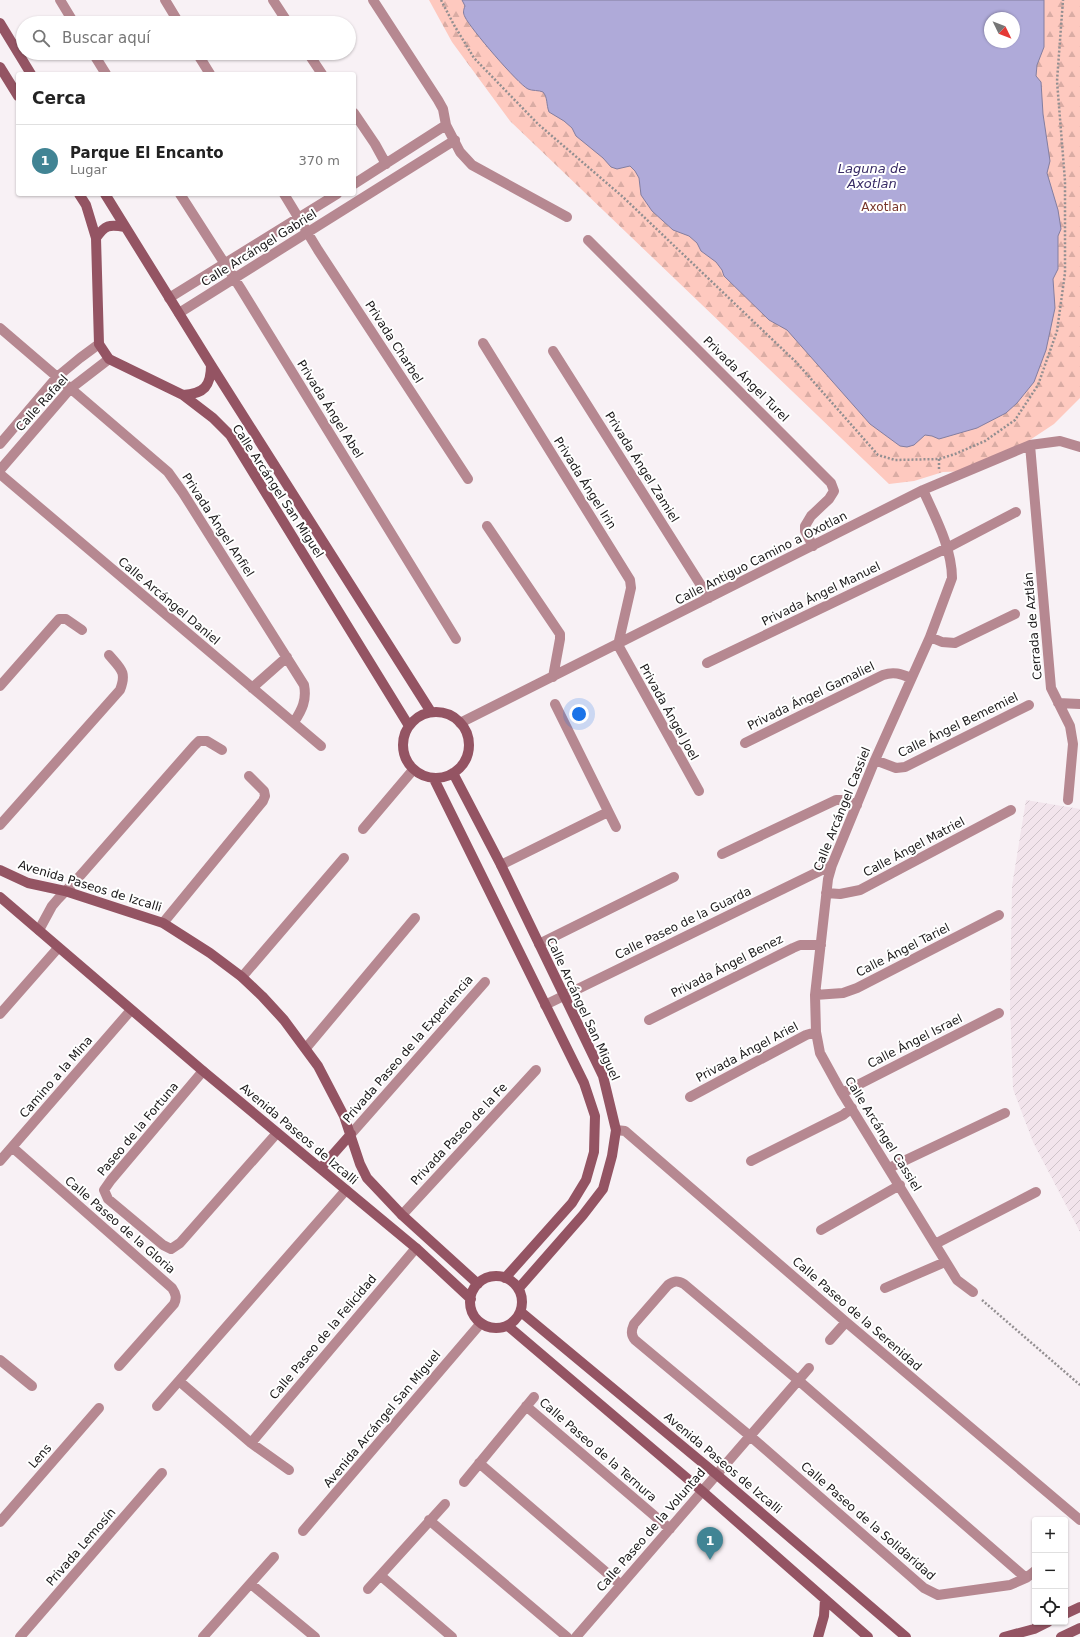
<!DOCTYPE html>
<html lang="es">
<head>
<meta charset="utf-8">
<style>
	body { margin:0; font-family:"DejaVu Sans",sans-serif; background:#f2f2f2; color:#222 }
	.controls { position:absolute; right:12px; bottom:12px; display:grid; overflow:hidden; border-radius:4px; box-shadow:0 1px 3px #0004 }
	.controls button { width:36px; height:36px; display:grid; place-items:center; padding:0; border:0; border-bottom:1px solid #e0e0e0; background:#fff; color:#222; font:20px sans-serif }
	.compass { position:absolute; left:984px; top:12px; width:36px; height:36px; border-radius:50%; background:#fff; box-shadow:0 1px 3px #0004; rotate:133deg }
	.you { position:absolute; left:579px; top:714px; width:14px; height:14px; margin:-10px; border:3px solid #fff; border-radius:50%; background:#1a73e8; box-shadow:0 0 0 6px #1a73e833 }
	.badge { display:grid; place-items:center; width:26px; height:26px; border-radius:50%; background:#418494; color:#fff; font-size:13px; font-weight:700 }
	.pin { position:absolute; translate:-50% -33px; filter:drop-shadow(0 1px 2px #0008) }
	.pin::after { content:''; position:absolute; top:21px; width:14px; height:12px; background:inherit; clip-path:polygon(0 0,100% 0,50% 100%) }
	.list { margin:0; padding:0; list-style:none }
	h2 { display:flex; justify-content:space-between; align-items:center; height:52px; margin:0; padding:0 16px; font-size:17px }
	h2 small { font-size:13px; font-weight:400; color:#767676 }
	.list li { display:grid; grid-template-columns:26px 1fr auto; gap:12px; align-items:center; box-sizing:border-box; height:72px; padding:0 16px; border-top:1px solid #e0e0e0 }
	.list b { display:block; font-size:15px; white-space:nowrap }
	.list p { margin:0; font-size:13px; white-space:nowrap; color:#767676 }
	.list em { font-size:13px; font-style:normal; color:#767676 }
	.icon { flex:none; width:22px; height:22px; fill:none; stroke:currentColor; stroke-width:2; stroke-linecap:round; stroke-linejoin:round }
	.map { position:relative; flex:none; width:1080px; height:1637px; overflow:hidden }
	.search { position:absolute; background:#fff; box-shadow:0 1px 3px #0004; left:16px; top:16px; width:340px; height:44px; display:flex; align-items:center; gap:10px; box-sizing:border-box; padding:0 14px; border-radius:22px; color:#767676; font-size:15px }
	.panel { position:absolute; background:#fff; box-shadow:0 1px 3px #0004; left:16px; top:72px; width:340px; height:124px; border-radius:4px }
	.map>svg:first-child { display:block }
	.industrial { fill:url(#industrial-furrows) }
	.forest { fill:url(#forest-firs); fill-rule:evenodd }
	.water { fill:#afaad9; stroke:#837ea0; fill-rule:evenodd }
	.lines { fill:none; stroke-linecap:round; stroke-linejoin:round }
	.path { stroke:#938f91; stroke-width:2.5; stroke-dasharray:2 2; stroke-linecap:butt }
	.street { stroke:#b68891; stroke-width:10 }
	.secondary { stroke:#945463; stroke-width:10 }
	.labels { text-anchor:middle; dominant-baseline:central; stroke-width:4; stroke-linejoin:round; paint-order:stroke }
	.park-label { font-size:12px; fill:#78352a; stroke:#fff }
	.street-label { font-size:12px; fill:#1b191a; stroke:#fff }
	.water-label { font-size:13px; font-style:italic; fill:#382b65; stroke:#fff }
</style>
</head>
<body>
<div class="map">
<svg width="1080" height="1637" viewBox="0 0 1080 1637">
	<defs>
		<pattern id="industrial-furrows" width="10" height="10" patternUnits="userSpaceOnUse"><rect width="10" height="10" fill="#f2e4ec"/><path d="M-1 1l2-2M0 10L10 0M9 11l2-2" fill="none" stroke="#cfc3ca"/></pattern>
		<pattern id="forest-firs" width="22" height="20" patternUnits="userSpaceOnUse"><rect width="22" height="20" fill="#fec9bf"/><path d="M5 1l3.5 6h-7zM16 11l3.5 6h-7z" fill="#d9aca4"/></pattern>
	</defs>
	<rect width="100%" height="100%" fill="#f8f1f5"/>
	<path class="industrial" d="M1026,800L1080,809V1232L1033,1142L1013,1089L1010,1005L1012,886Z"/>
	<path class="forest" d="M429,0H1080V398L1054,424L1012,452L971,471L943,472L914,481L889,484L510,121L452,42ZM990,18H1014V42H990Z"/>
	<path class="water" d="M462,0H1044V47L1037,65L1036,76L1041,82L1043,114L1050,161L1047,173L1058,210L1061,229L1058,236V269L1053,279L1055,308L1046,350L1034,382L1017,403L1006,413L977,428L939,439L932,436L925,435L914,445L907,447L900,446L870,424L787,330L769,320L724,276L722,270L716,262L701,251L697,243L689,236L673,230L652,211L641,195L639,178L635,171L630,166L617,169L611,167L603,158L576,136L572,128L564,121L549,112C546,104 548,98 543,92C539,90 532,91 528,89C518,84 470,28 465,17C463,13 463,11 465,6ZM990,18H1014V42H990Z"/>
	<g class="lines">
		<path class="path" d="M441,0L454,25L474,58L538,124L623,197L797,363L878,455L895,460L939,459L955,454L985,441L1015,420L1038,385L1057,331L1065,273V181L1057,81L1063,0
			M939,459V470
			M982,1300L1080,1385"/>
		<path class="street" d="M60,0L74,23
			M165,0L179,23
			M273,0L288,23
			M373,0L438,100L443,109L446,125L460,152L472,165L567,217
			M93,53L106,74
			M197,53L210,74
			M308,53L322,74
			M354,113L375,144L386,164
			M354,184L446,125
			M180,194L241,289L456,639
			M284,194L318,250L468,479
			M588,240L831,483L834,491L829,499L811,516L805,526V531L813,546
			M169,298L337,194
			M179,313L455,140
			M0,328L168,472L183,493L304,685C307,700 302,710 294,722
			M483,343L630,580L631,588L618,645L699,791
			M553,351L709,598
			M0,444L57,377L80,358L99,344
			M1030,445L1051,688L1070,726L1073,744L1068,800
			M0,470L70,389L109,359
			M0,474L321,746
			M923,490C935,517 952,548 952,578L930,637L875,760L832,865L828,879L815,995L816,1032L820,1053L842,1093L957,1280L973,1292
			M487,526L560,634V639L553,677
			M930,637L942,642L955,643L1015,614
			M707,663L947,548L1016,512
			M0,686L59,619H66L82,630
			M252,688L287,657
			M1058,703L1080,704
			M555,704L616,827
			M460,723L923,490L1030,445L1060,441L1080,447
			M745,743L883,675C894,671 901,674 911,678
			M875,760L896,768L905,767L1029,705
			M0,825L120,690C127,672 121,669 109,655
			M363,829L413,770
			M722,854L836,800H845L857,805
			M501,865L608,812
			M826,893L840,894L860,890L1011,810
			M163,923L263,801L265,796L264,791L249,776
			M39,930L52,906L58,899L79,877L194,746L199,741H207L222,750
			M539,944L674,877
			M242,977L344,858
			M815,995L843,993L857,988L999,915
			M545,1005L832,865
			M0,1014L58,948
			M649,1020L793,948L800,945H821
			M306,1048L415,918
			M203,1071L111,1180L104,1190L108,1199L163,1245L171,1249L180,1243L277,1133
			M842,1093L999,1013
			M690,1097L806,1035L816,1032
			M616,1130L625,1131L846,1322L1080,1520
			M351,1134L485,982
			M12,1147L172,1288C176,1294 177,1298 174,1304L119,1366
			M0,1161L131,1010
			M751,1161L843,1115L852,1108
			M889,1168L1005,1113
			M402,1215L536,1070
			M821,1230L900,1185
			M935,1244L1036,1192
			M885,1288L945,1262
			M830,1340L846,1322
			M0,1360L32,1386
			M179,1381L251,1443L289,1470
			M157,1406L346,1190
			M526,1406L670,1529
			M251,1443L416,1248
			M479,1463L621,1585
			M464,1482L534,1397
			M429,1520L567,1637
			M0,1522L99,1408
			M303,1531L481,1323
			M381,1576L452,1637
			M1026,1578L798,1380L684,1284C677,1280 674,1281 668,1285L634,1324C631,1331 631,1335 635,1340L750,1436L924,1588L938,1595L1010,1585L1026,1578L1035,1571
			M251,1584L315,1637
			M368,1589L445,1504
			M20,1637L162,1473
			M203,1637L274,1557
			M576,1637L809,1368"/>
		<path class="secondary" d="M0,23L31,74
			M0,67L18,96
			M79,194L86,205L96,238L99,344L109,359L183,395L213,418L230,435L409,726
			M105,194L211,365L431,712
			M96,238C105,225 109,224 125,227
			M183,395C204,394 211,386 211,365
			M403 745a33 33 0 1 1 66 0a33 33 0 1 1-66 0Z
			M453,773L501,865L603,1076L616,1130L612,1156L603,1189L583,1215L519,1288
			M434,779L584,1083L595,1116L594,1152L586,1180L572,1203L505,1278
			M0,870L28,883L65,891L163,923L210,953L242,977L262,996L284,1020L318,1066L344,1116L360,1164L367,1178L402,1215L478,1284
			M0,897L203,1071L416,1248L471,1299
			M321,1168L351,1134
			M470 1302a26 26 0 1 1 52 0a26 26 0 1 1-52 0Z
			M521,1312L716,1474L906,1637
			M508,1326L702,1491L868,1637
			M1065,1614L1080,1607
			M818,1637L824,1616L825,1599
			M1004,1637L1034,1629L1048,1622
			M1061,1637L1080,1628"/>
	</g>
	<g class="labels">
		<g class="park-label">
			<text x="884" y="207">Axotlan</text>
		</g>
		<g class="street-label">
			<text transform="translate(259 248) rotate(-32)">Calle Arcángel Gabriel</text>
			<text transform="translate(394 342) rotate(57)">Privada Charbel</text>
			<text transform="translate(746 379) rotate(45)">Privada Ángel Turel</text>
			<text transform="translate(42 403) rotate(-48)">Calle Rafael</text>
			<text transform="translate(330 409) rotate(58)">Privada Ángel Abel</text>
			<text transform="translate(642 467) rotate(58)">Privada Ángel Zamiel</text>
			<text transform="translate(585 483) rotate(58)">Privada Ángel Irin</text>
			<text transform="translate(278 491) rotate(57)">Calle Arcángel San Miguel</text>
			<text transform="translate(218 525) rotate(57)">Privada Ángel Anfiel</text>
			<text transform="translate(761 558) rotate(-27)">Calle Antiguo Camino a Oxotlan</text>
			<text transform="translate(821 594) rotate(-26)">Privada Ángel Manuel</text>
			<text transform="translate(169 601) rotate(40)">Calle Arcángel Daniel</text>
			<text transform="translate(1033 626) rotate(-95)">Cerrada de Aztlán</text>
			<text transform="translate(811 696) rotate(-26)">Privada Ángel Gamaliel</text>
			<text transform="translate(669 712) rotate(61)">Privada Ángel Joel</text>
			<text transform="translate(958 725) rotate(-26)">Calle Ángel Bememiel</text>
			<text transform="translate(842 809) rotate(-68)">Calle Arcángel Cassiel</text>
			<text transform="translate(914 847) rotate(-28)">Calle Ángel Matriel</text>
			<text transform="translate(90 886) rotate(17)">Avenida Paseos de Izcalli</text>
			<text transform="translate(683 923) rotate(-26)">Calle Paseo de la Guarda</text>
			<text transform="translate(903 950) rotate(-27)">Calle Ángel Tariel</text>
			<text transform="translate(727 966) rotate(-27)">Privada Ángel Benez</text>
			<text transform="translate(583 1009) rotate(65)">Calle Arcángel San Miguel</text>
			<text transform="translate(915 1041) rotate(-27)">Calle Ángel Israel</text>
			<text transform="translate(408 1049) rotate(-49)">Privada Paseo de la Experiencia</text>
			<text transform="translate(747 1052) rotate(-28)">Privada Ángel Ariel</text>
			<text transform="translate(56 1077) rotate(-49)">Camino a la Mina</text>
			<text transform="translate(138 1129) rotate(-50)">Paseo de la Fortuna</text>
			<text transform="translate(299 1134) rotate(40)">Avenida Paseos de Izcalli</text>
			<text transform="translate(459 1134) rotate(-47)">Privada Paseo de la Fe</text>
			<text transform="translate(883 1134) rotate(58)">Calle Arcángel Cassiel</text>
			<text transform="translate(120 1225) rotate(41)">Calle Paseo de la Gloria</text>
			<text transform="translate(857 1314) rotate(41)">Calle Paseo de la Serenidad</text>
			<text transform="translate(323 1337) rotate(-50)">Calle Paseo de la Felicidad</text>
			<text transform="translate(382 1419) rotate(-50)">Avenida Arcángel San Miguel</text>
			<text transform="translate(598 1450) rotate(41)">Calle Paseo de la Ternura</text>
			<text transform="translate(40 1456) rotate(-49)">Lens</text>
			<text transform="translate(723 1463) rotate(40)">Avenida Paseos de Izcalli</text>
			<text transform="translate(868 1521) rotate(41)">Calle Paseo de la Solidaridad</text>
			<text transform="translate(651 1530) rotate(-49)">Calle Paseo de la Voluntad</text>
			<text transform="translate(81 1547) rotate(-49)">Privada Lemosín</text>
		</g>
		<g class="water-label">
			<text x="872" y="168">Laguna de<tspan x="872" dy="15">Axotlan</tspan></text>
		</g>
	</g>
</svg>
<div class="controls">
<button>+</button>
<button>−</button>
<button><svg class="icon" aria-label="locate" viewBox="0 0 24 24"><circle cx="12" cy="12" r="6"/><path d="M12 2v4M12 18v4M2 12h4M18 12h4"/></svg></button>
</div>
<svg class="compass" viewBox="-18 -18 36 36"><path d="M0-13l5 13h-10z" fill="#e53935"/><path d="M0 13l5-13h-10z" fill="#767676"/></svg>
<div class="you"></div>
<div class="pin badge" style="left:710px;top:1560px">1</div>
<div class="search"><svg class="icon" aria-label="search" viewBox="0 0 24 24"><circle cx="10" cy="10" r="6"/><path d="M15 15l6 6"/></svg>Buscar aquí</div>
<section class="panel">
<h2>Cerca<small></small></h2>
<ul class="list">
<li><span class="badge">1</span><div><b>Parque El Encanto</b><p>Lugar</p></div><em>370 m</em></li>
</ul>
</section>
</div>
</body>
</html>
